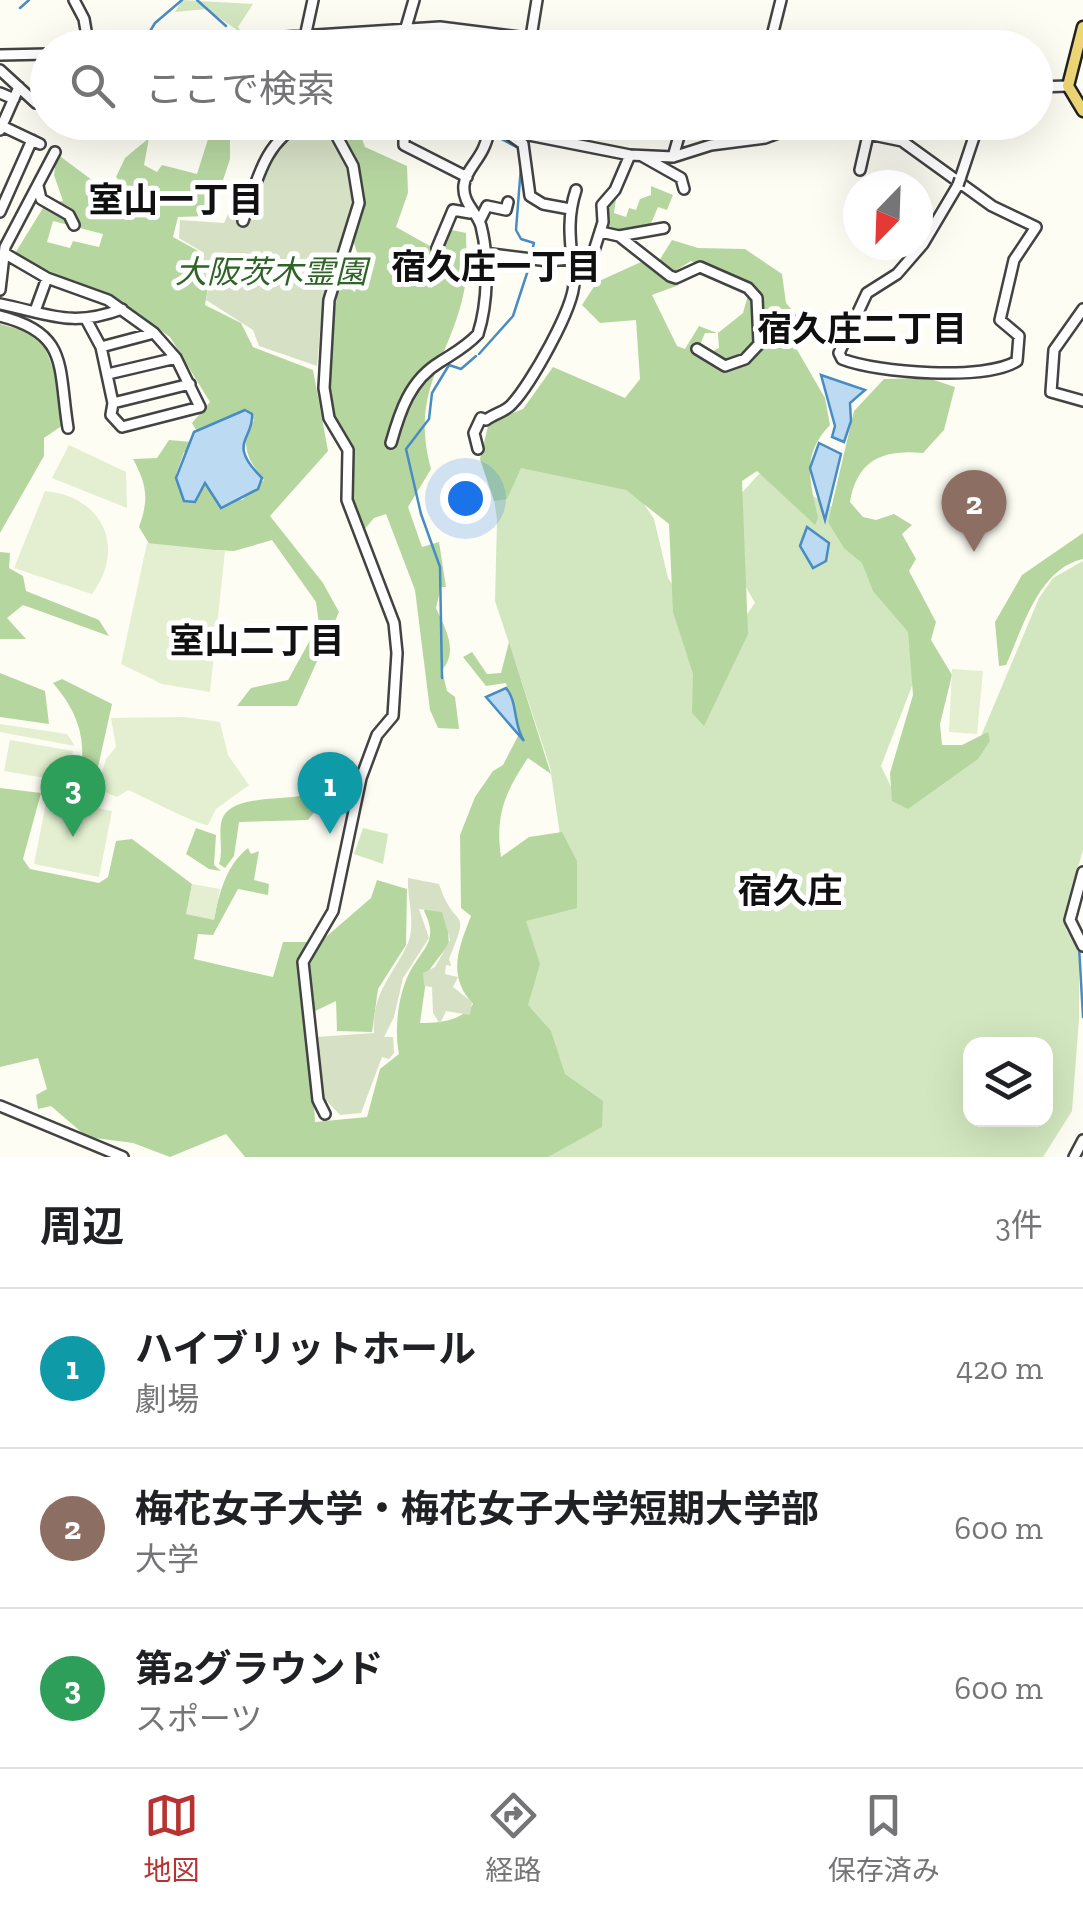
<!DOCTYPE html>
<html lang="ja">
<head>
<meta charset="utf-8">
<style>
	body { margin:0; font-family:"Zilla Slab","Noto Sans JP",serif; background:#f2f2f2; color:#202124 }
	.controls { position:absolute; right:30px; bottom:30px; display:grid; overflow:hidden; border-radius:20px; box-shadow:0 10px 40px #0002 }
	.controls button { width:90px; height:90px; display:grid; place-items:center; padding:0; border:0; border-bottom:2px solid #e0e0e0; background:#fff; color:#202124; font:50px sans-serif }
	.compass { position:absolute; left:843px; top:170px; width:90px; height:90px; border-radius:50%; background:#fff; box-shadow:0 10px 40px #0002; rotate:203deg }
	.you { position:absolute; left:465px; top:498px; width:35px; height:35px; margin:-25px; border:8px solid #fff; border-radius:50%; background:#1a73e8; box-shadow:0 0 0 15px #1a73e833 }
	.badge { display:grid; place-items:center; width:65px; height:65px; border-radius:50%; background:#b63332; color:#fff; font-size:32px; font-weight:700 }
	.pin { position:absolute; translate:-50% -82px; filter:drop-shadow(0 2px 5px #0008) }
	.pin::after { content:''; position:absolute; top:52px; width:35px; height:30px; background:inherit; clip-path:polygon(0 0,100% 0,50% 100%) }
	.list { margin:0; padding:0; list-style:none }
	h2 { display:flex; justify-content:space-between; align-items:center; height:130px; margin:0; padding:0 40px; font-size:42px }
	h2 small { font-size:32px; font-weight:400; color:#757577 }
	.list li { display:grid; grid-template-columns:65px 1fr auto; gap:30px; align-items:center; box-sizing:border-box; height:160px; padding:0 40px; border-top:2px solid #e0e0e0 }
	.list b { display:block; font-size:38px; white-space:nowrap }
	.list p { margin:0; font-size:32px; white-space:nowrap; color:#757577 }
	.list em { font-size:32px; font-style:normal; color:#757577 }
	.icon { flex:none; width:55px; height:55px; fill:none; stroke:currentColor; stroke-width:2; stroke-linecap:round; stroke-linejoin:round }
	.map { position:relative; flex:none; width:1083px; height:1157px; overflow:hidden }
	.search { position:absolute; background:#fff; box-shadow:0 10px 40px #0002; left:30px; right:30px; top:30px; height:110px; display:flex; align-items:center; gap:25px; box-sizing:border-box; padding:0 35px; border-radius:55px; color:#757577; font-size:38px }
	.sheet { height:610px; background:#fff }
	nav { display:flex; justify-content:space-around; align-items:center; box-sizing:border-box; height:140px; border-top:2px solid #e0e0e0; background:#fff; font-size:28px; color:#757577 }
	nav a { display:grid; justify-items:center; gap:5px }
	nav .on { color:#b63332 }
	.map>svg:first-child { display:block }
	.green { fill:#d2e7bf; fill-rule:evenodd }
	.forest { fill:#b6d6a0; fill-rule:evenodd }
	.cemetery { fill:#d6e0c5 }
	.pitch { fill:#e3efd0 }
	.water { fill:#bcdbf2; stroke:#498cc3; stroke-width:2.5 }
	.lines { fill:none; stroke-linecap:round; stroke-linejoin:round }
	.stream { stroke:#498cc3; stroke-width:2.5 }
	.minor-casing { stroke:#434343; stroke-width:14 }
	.major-casing { stroke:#212121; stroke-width:15 }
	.minor { stroke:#fff; stroke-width:9 }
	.major { stroke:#edd675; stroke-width:10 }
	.minor-bridge-casing { stroke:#434343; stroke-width:14; stroke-linecap:butt }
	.minor-bridge { stroke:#fff; stroke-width:9 }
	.labels { text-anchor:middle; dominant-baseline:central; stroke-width:10; stroke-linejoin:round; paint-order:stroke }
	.park-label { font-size:32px; font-style:italic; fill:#2e6425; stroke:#fff }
	.neighbourhood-label { font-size:35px; font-weight:bold; fill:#101010; stroke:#fff }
</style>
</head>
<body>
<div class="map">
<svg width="1083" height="1157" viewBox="0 0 1083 1157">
	<rect width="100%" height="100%" fill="#fefdf4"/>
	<path class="green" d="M182,0L253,4L238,27L244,35L207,9L175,12Z
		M486,445L634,489L654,519L668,578L686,605L733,634L755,603L735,568L738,497L759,474L772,472L844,514L914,630L912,686L881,766L896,797L981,736L1039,598L1053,578L1083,561V850L1065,912L1066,930L1079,948V1019L1072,1111L1043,1157H535L513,1011L511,913L569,896L550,767L495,601L497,519ZM970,1044H1046V1120H970Z
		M363,828L388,834L383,864L354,854Z"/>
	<path class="forest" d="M213,123H230V159L211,216L178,217L173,237L202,253L197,272L210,276L205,305L241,323L253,347L313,370L328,451L270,516L323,583L339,612L297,706H237L251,688L288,680L319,624L316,602L272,540L234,551L151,547L139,527C149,499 147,485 133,459L157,458L169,440L192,442V455L184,452L176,474L187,489L206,479L242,500L264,480C247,459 239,443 254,420L246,409L196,430L192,423L210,402L170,337L160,330L121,304L14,255L46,203L63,201L54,175L57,154L96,183L94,202L158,211L161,195L127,190L116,177L125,158L149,138L144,165L157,172L162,165L197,174ZM53,221L103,234L99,247L73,241L70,248L47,242Z
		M332,123H356L365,147L407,166L408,193L396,227L437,250L447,229L466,233C466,248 468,265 466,280C455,356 408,385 431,469L408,507L422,547L439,542L446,587H441L436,608C445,628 459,651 442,670L447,691L455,697L459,729L438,728L430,710L415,590L386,514L374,518L363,531L351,494L354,453L336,421L327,365L339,282L355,292L362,268L353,240L362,207Z
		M651,186L673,195L667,210L658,207L649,228L621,234L607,230L605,207L616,199L614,213L626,217L629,208L636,210L640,199L651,195Z
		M672,240L698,248L745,249L782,274L786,303L804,324L796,348L825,398L830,425C801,455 810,480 818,518L815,525L757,471L742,481L748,634L704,726L692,713L693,674L673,612L669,524L626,490L521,468L507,499L494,501L480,459L489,422L523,409L553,367L625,398L640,379L636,320L600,323L582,305L597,282L641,262L679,285L652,295L677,346L685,349L699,326L717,333H705L699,347L709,353L719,348L718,333L743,313L750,288L691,261L675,271L657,264Z
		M0,324L40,335L56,376L63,425L44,438V456L0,533Z
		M928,378L955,387L944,430L923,453C883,449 857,460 850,502L863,517L876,520L894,514L912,525L902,534L916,559L909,571L936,622L931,640L952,675L940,724L942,745H962L988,732L990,741L978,759L908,809L892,801L890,773L913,695L908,632L873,591L862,563L844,548L828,522L854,411L884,379Z
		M1083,533V559C1038,569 1023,628 1006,665L999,666L995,622L1022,575Z
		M0,552L10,553L9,568L23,576L26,591L99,620L109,636L23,605L7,618L26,639H0Z
		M509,642L551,774L528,758C505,792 495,815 501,857L529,837L562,832L577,861V908L526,921L540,964L528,1005L551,1031L565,1074L603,1101L602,1127L548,1157H245L226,1134L170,1157L133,1143L87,1137L51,1106L38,1109L36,1095L47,1089L38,1058L0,1067V788L41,793L23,859L30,869L99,883L108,877L116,841L132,839L192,884L187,914L214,919C219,894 226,865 248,848L251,854L259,851L254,880L269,884L268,895L238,889L213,935L198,934L194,959L273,977L283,942H320L371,898L377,880L407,889L406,945L378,989L372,1032L337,1031L336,1001L309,1014L315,1122L367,1117L380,1069L399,1054C394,1029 398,991 412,968C426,945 438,939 424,911L430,897L447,918L449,944L427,973L420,1023C438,1023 463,1021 473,1004C447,976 458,949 471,916L461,908L460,835L475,797L493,771L503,765L518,736L506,683L486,686L463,657L472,652L487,674L501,673Z
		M0,673L45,691L49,724L0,717Z
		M62,679L112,704L93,790L79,784C87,742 81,716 53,683Z
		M312,793L320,794L323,801L308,820L239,822L234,856L225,868L219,864C224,850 217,829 223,817C236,793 289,802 312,793Z
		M196,828L216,835L214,865L221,871L209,869L186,854Z"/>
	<path class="cemetery" d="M300,128L308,135L330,133C369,202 348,218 327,288C320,313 320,340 317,366L259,346L253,330L206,300L210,279L199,273L204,253L179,238L180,220L224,223L228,214L245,218C259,185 267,146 300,128Z
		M408,878L439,884C455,933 472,903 449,959L451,966L446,965L445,974L458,977L453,987L472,1002L470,1015L446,1011L440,1024L433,1013L432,987L424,986L423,973L435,967L450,940L442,912L419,909L429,938L403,978L394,1017L384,1037H393L394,1053L389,1059L382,1057L361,1113L340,1115L323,1097L316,1037L374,1033C371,992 394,975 408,943C416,922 407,899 408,878Z"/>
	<path class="pitch" d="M69,445L126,472L127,508L52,478Z
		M45,491C102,496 127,547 92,594L14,568Z
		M147,543L225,551L210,692L162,684L121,664Z
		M952,669L983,671L977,734L949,732Z
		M184,717L220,722L228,755L249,785L216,809L208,825C199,826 143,796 128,790L117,797L97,789L106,759L116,747L111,718Z
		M0,724L67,734L75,746L0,732Z
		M10,740L73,751L68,782L4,771Z
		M47,798L112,811L99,877L34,864Z
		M192,884L220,889L214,920L186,914Z"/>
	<path class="water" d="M821,375L865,390L850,403L851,421L844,442L832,437L835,426Z
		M245,410L252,414C254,440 226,442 262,478L258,489L221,508L205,483L195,502L184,501L176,478L194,432Z
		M819,443L841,454L825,520L810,468Z
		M807,527L829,543L826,561L813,568L800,546Z
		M506,688C518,702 513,725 524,741L486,697Z"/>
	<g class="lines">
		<path class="stream" d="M197,0L226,26
			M20,8L29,0
			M149,33L155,23L182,0
			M238,34L240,35
			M254,46L256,47
			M459,122L485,132
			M492,134L520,149
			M521,166L516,230L521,239L534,243L531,255
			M479,354L513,316L530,264
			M442,678L440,567L421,514L406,449L429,419L432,393L449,365L461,369L476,356
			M1068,924L1075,939
			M1079,946L1083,1017"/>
		<g class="minor-casing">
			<path id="minor" d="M74,0L84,19L89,48
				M305,37L313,0
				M531,37L537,0
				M115,48L440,27L607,48
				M331,48L338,34
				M400,48L414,0
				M769,48L781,0
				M0,55L48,54
				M0,70L36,103
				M1036,87L1068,86
				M0,93L14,99
				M463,122L630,155L673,157L711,145L765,138L806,123L824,122
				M847,122L869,128
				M0,125L40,144
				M404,126V145L467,177
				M0,130L19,87
				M868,134L902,141L992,206L1036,227L1014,260L1000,320L1019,336L1017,361C985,381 877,373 842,359L839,353L867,293L897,274L923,244L958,185
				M510,135L523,144L530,196L543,204L570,209
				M642,156L681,178L684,189
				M673,157L683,122
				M860,170L871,122
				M960,179L979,122
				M38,186L41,199L69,215L74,225
				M0,212L32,140
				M480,220L487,206L506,210L508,202
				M243,221C257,181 264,141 304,122
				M601,232L619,236L670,276L676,278L700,267L748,288L757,298L759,344L745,359L725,366L697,349
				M619,236L664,228
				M437,248L453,210L470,213
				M4,253L47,278L108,300L154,333
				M484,253L548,261L592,257L603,222L602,205L615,190L630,155
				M0,290L5,247L55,152
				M0,304C50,314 71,328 122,309
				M1083,309L1054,350L1051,392L1083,401
				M35,311L47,278
				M0,316C69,333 58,366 68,428
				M87,321L101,347
				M154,333L176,358L200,407L122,427L111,415L113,403L101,347Z
				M108,374L176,358
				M113,403L190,384
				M391,443C400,411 410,380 440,362C454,353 466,347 478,334C488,303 489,257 481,226C477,212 462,203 464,185C466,167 485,158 489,130
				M478,449L474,433L481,418L486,420C493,414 507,411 512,404C530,385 575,307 574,281C572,249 565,223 576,190
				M1083,872L1070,920L1083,946
				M0,1106L123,1157
				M325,1114L318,1100L303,962L333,911L361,778L377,735L393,716L397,653L394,623L347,500L348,450L329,418L324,388L329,300L359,203L353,166L329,122
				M1074,1157L1083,1140"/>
		</g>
		<g class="major-casing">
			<path id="major" d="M1083,27L1068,86L1083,111"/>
		</g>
		<use href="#minor" class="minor"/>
		<use href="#major" class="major"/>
		<g class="minor-bridge-casing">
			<path id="minor-bridge" d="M958,185L960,179"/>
		</g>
		<use href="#minor-bridge" class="minor-bridge"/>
	</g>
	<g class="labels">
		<g class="park-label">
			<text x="271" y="272">大阪茨木霊園</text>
		</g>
		<g class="neighbourhood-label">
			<text x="176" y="200">室山一丁目</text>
			<text x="496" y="267">宿久庄一丁目</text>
			<text x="862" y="329">宿久庄二丁目</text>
			<text x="257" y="641">室山二丁目</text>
			<text x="790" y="891">宿久庄</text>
		</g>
	</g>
</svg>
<div class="controls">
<button><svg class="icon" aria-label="layers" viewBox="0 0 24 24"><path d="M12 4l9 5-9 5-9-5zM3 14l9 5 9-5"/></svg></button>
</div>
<svg class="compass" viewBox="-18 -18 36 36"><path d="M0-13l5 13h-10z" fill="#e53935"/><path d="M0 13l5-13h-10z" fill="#757577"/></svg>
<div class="you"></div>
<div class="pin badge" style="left:330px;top:834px;background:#0f9aa8">1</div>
<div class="pin badge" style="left:974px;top:552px;background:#8d6e63">2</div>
<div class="pin badge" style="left:73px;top:837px;background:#2e9e5b">3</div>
<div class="search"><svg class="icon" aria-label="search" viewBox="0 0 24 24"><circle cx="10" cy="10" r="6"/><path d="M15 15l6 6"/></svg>ここで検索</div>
</div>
<section class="sheet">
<h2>周辺<small>3件</small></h2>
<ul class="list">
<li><span class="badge" style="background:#0f9aa8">1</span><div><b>ハイブリットホール</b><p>劇場</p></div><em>420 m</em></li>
<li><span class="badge" style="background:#8d6e63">2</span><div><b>梅花女子大学・梅花女子大学短期大学部</b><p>大学</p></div><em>600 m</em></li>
<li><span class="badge" style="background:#2e9e5b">3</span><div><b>第2グラウンド</b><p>スポーツ</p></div><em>600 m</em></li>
</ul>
</section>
<nav>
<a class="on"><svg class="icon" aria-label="map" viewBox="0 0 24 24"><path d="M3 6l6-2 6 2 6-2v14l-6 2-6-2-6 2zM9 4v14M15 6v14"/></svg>地図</a>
<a><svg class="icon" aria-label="directions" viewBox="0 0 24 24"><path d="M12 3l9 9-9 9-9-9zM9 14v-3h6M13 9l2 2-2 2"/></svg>経路</a>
<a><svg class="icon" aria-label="saved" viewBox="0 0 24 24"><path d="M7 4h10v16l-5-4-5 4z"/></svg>保存済み</a>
</nav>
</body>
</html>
